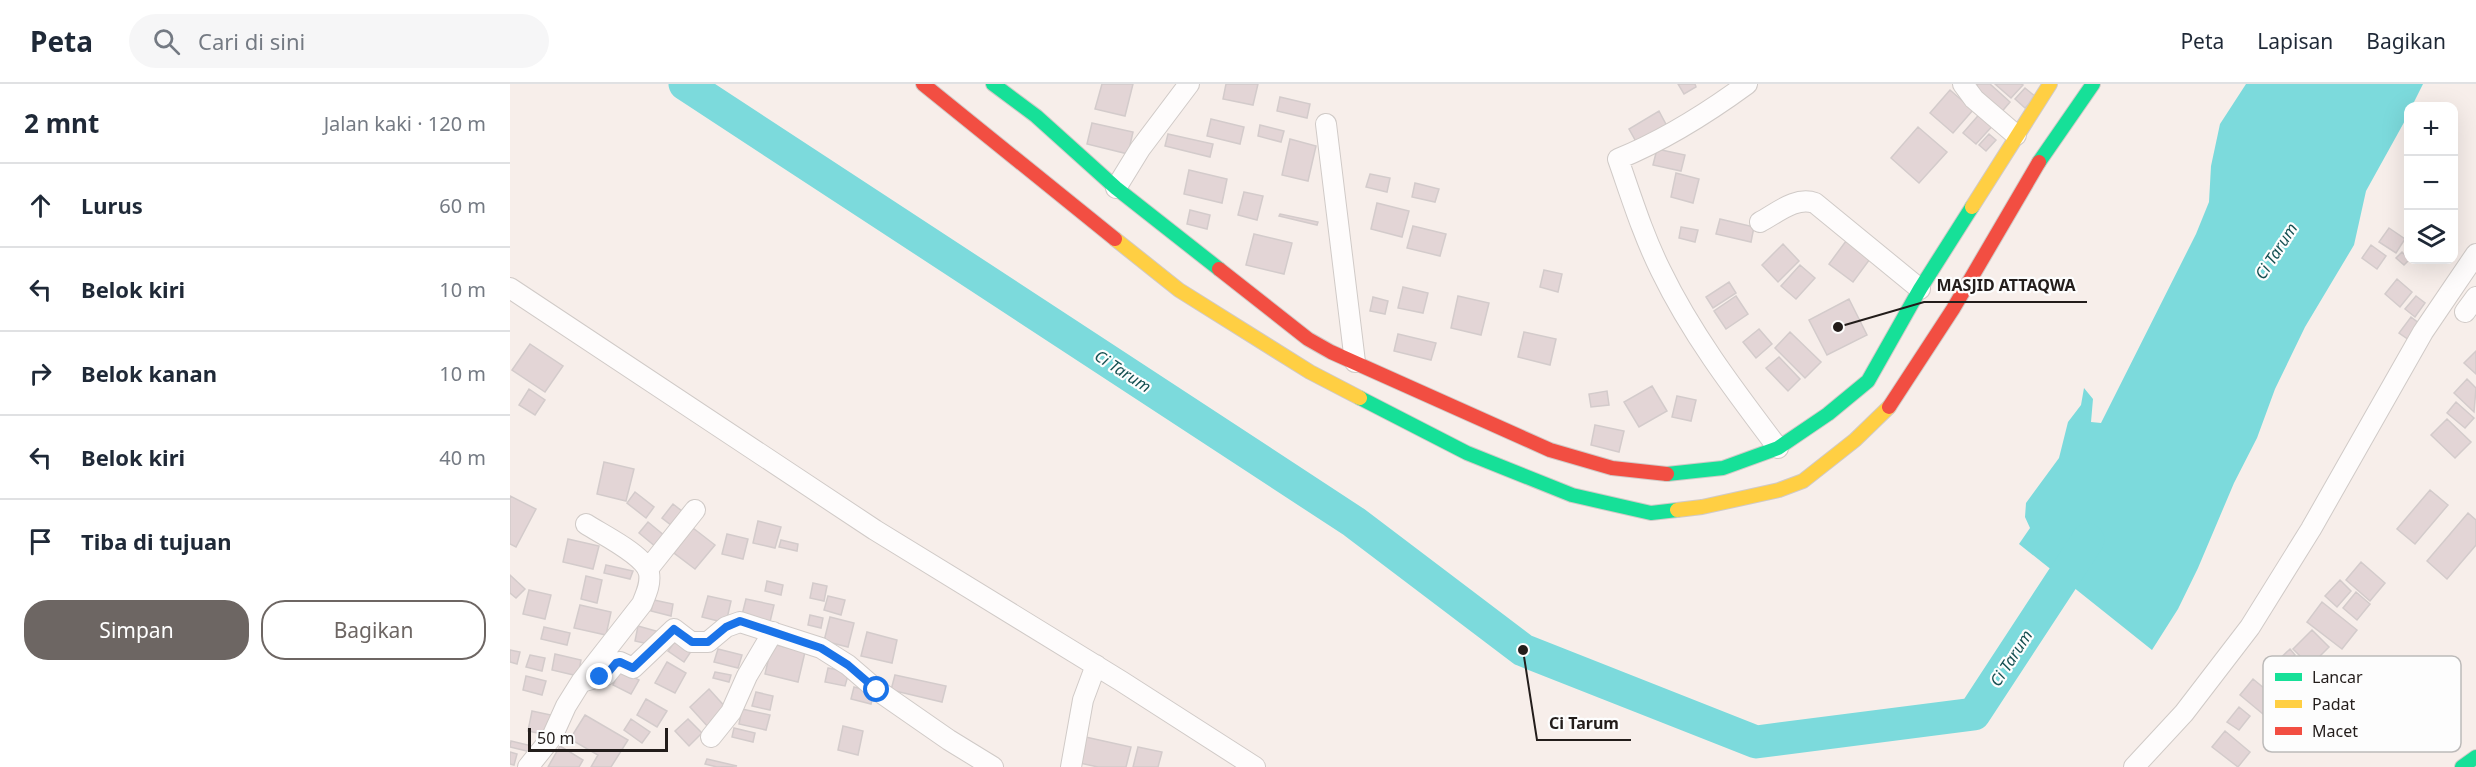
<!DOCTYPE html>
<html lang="id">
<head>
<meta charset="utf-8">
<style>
	body { margin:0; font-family:"Noto Sans",sans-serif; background:#f6f6f7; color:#1f2937 }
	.controls { position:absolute; right:18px; top:18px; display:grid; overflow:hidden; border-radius:12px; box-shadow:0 6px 24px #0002 }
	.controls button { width:54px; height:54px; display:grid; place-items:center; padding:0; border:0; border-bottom:2px solid #e0e1e3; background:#fff; color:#1f2937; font:30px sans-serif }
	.scale { position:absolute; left:18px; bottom:15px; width:140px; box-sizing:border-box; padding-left:6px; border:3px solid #231d1b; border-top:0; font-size:16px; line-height:21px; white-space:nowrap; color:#231d1b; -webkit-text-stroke:4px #fdfdfd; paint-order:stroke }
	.stop { position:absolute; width:18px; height:18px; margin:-14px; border:4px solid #1a73e8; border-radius:50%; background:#fff }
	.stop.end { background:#1a73e8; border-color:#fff; box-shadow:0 2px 6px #0008 }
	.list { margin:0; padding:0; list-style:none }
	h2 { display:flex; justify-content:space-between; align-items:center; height:78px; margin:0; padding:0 24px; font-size:26px }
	h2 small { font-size:20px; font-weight:400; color:#747a83 }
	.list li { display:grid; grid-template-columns:39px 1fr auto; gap:18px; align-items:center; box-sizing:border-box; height:84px; padding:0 24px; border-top:2px solid #e0e1e3 }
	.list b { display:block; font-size:22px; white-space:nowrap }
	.list em { font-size:20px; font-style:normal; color:#747a83 }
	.actions { display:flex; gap:12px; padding:18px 24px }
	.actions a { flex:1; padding:14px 0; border:2px solid #6d6663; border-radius:24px; text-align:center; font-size:21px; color:#6d6663 }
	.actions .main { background:#6d6663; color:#fff }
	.icon { flex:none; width:33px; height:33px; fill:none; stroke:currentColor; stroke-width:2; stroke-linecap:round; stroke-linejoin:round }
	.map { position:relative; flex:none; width:1966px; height:683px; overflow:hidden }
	header { display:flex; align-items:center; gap:36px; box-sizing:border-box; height:84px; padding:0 30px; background:#fff; border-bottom:2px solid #e0e1e3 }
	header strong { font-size:28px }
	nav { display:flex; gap:33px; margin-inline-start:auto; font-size:21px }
	.search { width:420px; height:54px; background:#f6f6f7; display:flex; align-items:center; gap:15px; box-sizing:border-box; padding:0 21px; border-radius:33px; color:#747a83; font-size:22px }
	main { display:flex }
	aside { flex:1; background:#fff }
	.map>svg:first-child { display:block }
	.water { fill:#7cdadc }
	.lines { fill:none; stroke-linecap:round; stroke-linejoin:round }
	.river { stroke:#7cdadc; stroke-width:33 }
	.building { fill:#e3d5d6; stroke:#d3cbcb; stroke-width:1.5 }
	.street-casing { stroke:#d0cac7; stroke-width:22 }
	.fast-casing { stroke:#d0cac7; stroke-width:16 }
	.slow-casing { stroke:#d0cac7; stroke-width:16 }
	.jam-casing { stroke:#d0cac7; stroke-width:16 }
	.street { stroke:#fefcfc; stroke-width:20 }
	.fast { stroke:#16e098; stroke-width:14 }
	.slow { stroke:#ffcf43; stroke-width:14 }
	.jam { stroke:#f24e42; stroke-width:14 }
	.route { stroke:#1a73e8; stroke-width:8 }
	.labels { text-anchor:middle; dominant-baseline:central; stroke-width:4.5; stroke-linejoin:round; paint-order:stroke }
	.water-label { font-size:16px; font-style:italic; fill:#155052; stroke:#fdfdfd }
	.key { fill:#fdfdfd; stroke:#bcbab9; stroke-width:1.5 }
	.key-label { font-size:16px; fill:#231d1b }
	.leader { fill:none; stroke:#231d1b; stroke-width:2 }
	.callout-dot { fill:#231d1b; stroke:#fdfdfd; stroke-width:2 }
	.callout-label { font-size:16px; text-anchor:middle; font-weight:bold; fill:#231d1b; stroke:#fdfdfd; stroke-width:4.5; stroke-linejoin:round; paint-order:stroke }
</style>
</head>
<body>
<header>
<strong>Peta</strong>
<div class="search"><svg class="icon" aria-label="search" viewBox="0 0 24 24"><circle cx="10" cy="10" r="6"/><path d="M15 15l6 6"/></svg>Cari di sini</div>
<nav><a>Peta</a><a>Lapisan</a><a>Bagikan</a></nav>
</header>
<main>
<aside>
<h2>2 mnt<small>Jalan kaki · 120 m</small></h2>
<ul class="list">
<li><svg class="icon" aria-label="ahead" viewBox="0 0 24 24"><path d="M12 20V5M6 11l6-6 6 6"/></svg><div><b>Lurus</b></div><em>60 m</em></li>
<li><svg class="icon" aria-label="left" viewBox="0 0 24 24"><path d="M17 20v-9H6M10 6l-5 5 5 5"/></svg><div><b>Belok kiri</b></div><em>10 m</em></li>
<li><svg class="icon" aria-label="right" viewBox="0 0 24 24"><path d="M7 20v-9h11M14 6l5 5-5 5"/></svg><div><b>Belok kanan</b></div><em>10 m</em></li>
<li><svg class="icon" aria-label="left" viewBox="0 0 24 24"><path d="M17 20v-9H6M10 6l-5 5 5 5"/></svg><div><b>Belok kiri</b></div><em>40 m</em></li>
<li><svg class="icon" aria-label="arrive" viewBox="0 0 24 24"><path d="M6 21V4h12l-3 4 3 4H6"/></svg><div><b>Tiba di tujuan</b></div></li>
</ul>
<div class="actions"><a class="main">Simpan</a><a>Bagikan</a></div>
</aside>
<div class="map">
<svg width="1966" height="683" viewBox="0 0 1966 683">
	<rect width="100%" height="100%" fill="#f7eeea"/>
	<path class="water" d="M1736,0H1913L1902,22H1898L1897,33L1856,107L1844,161L1795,243L1765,305L1747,354L1724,399L1688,484L1668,525L1642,566L1509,460L1520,444L1515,433L1516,419L1549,374L1558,338L1571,321L1574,304L1583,315L1581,338L1591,339L1686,150L1699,118L1701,82L1710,40Z"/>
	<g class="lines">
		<path class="river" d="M175,0L844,438L1013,566L1246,658L1464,630L1578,456"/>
	</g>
	<path class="building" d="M592,0H623L615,32L585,25Z
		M716,0H748L743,21L713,15Z
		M1168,0H1185L1186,3L1174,10Z
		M1468,0H1480L1500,18L1489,31L1462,8Z
		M1485,0H1511L1513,1L1501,14Z
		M1515,4L1526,13L1515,24L1505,15Z
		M1440,6L1463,26L1443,49L1420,29Z
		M770,13L800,20L797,34L767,27Z
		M1473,26L1486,38L1466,60L1453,49Z
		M1149,27L1159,46L1129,63L1119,45Z
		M701,35L734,43L730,60L697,52Z
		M582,39L623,48L618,70L577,60Z
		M750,41L774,47L771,58L748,52Z
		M1408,43L1437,68L1409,99L1381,74Z
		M658,50L703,60L700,73L655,62Z
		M1479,50L1486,56L1476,67L1469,61Z
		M780,55L806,62L798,97L772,91Z
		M1147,65L1175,71L1171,87L1143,81Z
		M679,86L717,95L712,119L674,110Z
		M1166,89L1189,95L1183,119L1161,113Z
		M860,90L880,94L877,108L856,103Z
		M905,99L929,105L925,118L902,113Z
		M734,108L753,112L747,136L728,131Z
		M867,119L899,127L892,153L861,145Z
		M680,126L700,131L697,145L677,140Z
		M770,130L808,138L807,141L769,132Z
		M1210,135L1244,143L1241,158L1206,150Z
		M903,142L936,150L930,172L897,164Z
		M1171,143L1188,146L1185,158L1169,154Z
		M1879,144L1895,155L1886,169L1869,158Z
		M744,150L782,159L774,190L736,181Z
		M1336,157L1360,175L1343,198L1319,180Z
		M1273,160L1289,177L1268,198L1252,181Z
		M1861,161L1876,172L1867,185L1852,174Z
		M1892,168L1899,176L1894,181L1886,174Z
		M1290,181L1305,194L1286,215L1271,202Z
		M1034,186L1052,190L1048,208L1030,203Z
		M1887,195L1902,208L1890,223L1875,210Z
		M1219,198L1226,209L1203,224L1196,213Z
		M893,203L918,209L913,229L888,224Z
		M948,212L979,219L971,251L941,244Z
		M1226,212L1238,230L1216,245L1204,227Z
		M1906,212L1915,219L1905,233L1895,225Z
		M863,213L878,217L875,230L860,227Z
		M1339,215L1357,251L1317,271L1299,236Z
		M1901,233L1910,240L1899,256L1889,249Z
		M1249,245L1262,260L1246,274L1233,258Z
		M1014,248L1046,255L1040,281L1008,273Z
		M1280,248L1311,278L1295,294L1265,264Z
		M888,250L926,259L921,276L884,267Z
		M20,260L53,282L35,308L2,286Z
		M1966,267V290L1954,279Z
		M1269,273L1290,295L1278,307L1256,284Z
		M1957,295L1966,304L1964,328L1944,309Z
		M1142,302L1157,327L1129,343L1114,318Z
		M19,305L35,316L25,331L9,321Z
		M1097,307L1099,321L1081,323L1079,310Z
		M1167,312L1186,316L1181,337L1162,333Z
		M1946,318L1964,334L1955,344L1937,329Z
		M1937,335L1961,358L1945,374L1921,351Z
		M1085,341L1114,347L1109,368L1081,361Z
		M94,378L124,385L116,417L87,410Z
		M1920,406L1938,421L1905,460L1887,445Z
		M125,408L144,423L136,434L117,419Z
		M0,412L26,425L6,463L0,460Z
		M163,420L177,431L166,445L152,434Z
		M1958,429L1966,436V461L1937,495L1917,477Z
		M248,437L271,443L265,464L243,459Z
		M138,438L155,452L146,463L129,449Z
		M183,444L205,461L185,485L164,469Z
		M217,450L238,455L233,475L212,470Z
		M58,455L89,462L83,485L53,478Z
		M271,456L288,460L287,467L269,463Z
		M1851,478L1875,499L1860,517L1836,496Z
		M96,481L123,487L120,495L94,489Z
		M0,491L15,505L6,514L0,509Z
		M76,492L92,496L87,519L71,515Z
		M1830,496L1841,507L1827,523L1815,512Z
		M257,497L273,501L271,511L255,507Z
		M303,499L317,502L314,517L300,514Z
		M19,506L41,511L35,535L13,530Z
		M1846,508L1860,520L1847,536L1833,524Z
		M198,512L221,517L216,539L192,533Z
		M318,512L335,516L331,531L314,526Z
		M236,515L264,521L259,542L231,535Z
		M144,516L163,520L161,532L141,527Z
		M1812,518L1847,546L1832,565L1797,538Z
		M70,521L101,528L96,551L64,544Z
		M300,531L313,534L311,544L298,541Z
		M320,533L344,539L338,563L314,557Z
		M128,542L146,547L143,561L125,557Z
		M34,543L60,549L57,561L31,555Z
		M1802,546L1819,563L1800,582L1783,565Z
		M357,548L387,556L382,579L351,572Z
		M169,552L184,563L174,578L158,567Z
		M262,560L295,568L288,598L255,590Z
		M208,565L232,571L228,584L204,578Z
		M1780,565L1785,571L1764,590L1759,585Z
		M0,566L10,568L7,580L0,578Z
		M45,570L71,576L68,592L42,586Z
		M20,571L35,574L32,587L16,583Z
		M157,578L176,589L165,609L145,599Z
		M318,584L339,588L335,602L315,598Z
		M110,586L129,596L121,610L103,601Z
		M205,588L221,591L219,598L203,594Z
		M385,591L436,602L432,618L381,606Z
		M16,592L36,597L32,611L13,606Z
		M1743,595L1772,619L1759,635L1730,611Z
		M344,603L364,608L361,620L341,615Z
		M199,605L218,626L199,644L180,623Z
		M246,608L263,612L260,626L242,622Z
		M136,615L157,627L147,643L127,631Z
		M1729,623L1740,632L1729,646L1717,638Z
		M232,625L260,631L256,646L229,640Z
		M22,627L41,631L37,651L18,647Z
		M75,631L118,656L101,683H81L88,671L60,655Z
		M121,635L140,648L132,659L114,646Z
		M178,635L192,649L179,662L165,647Z
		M333,642L353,647L348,671L328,666Z
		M224,644L245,649L243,658L222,653Z
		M1715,647L1740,668L1728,683L1702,663Z
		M571,652L621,663L616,683H588L565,678Z
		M1,657L22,662L21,668L0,663Z
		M50,662L73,676L69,683H38Z
		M628,663L652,668L648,683H623Z
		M0,668L7,670L4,681L0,680Z
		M197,675L227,682L207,683L195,680Z"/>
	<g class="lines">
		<g class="street-casing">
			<path id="street" d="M1237,0C1196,30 1155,56 1108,75C1121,112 1133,151 1151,187C1182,251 1225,307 1268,364
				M1453,0L1464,15L1506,51
				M816,40L845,278
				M606,104L630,65L679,0
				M1250,138C1267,129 1286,112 1305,119L1410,205
				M0,204L365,446L611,597L745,683
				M1955,228L1966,213
				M138,485L185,426
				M71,598L132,520C136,510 141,500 139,489C135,471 91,450 76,440
				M201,653L221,628L237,592L263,548
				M18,683L42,653L56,622L71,598L96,591L106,579L110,578L123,584L164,545L181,558H198L216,543L230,538L311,564L338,581L367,606L439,656L483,683
				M561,683L573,616L586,581
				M1624,683L1674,629L1740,543L1801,445L1913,248L1966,170"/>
		</g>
		<g class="fast-casing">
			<path id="fast" d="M483,0L526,32L606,104L709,185
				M1529,78L1583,0
				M850,314L957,369L1062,411L1141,429L1167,426
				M1157,390L1213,384L1268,364L1318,330L1358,297L1410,205L1462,123
				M1952,683L1966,673"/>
		</g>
		<g class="slow-casing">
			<path id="slow" d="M1462,123L1540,0
				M605,155L669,206L800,288L850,314
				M1167,426L1192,423L1269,406L1293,397L1345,356L1379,323"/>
		</g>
		<g class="jam-casing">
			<path id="jam" d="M413,0L605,155
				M709,185L798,255L821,268L1040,366L1102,384L1157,390
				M1379,323L1443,225L1529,78"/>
		</g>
		<use href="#street" class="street"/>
		<use href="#fast" class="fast"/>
		<use href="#slow" class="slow"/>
		<use href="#jam" class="jam"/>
	</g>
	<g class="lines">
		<path class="route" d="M90,593L96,591L106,579L110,578L123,584L164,545L182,558H198L216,543L230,537L311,564L338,581L367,606"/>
	</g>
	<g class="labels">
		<g class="water-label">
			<text transform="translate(1766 167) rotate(-57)">Ci Tarum</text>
			<text transform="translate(613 287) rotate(33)">Ci Tarum</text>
			<text transform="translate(1501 574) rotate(-57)">Ci Tarum</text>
		</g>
	</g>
	<rect x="1753" y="572" width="198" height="96" rx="9" class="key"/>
	<rect x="1765" y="589" width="27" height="8" fill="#16e098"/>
	<rect x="1765" y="616" width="27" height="8" fill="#ffcf43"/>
	<rect x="1765" y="643" width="27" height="8" fill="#f24e42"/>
	<g class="key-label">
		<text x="1802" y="599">Lancar</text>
		<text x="1802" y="626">Padat</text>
		<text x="1802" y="653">Macet</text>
	</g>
	<path class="leader" d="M1328 243L1414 218H1577M1013 566L1027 656H1121"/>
	<g class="callout-dot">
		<circle cx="1328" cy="243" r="6"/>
		<circle cx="1013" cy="566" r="6"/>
	</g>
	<g class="callout-label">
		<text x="1496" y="207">MASJID ATTAQWA</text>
		<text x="1074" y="645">Ci Tarum</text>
	</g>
</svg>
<div class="controls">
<button>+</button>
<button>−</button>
<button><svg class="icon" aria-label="layers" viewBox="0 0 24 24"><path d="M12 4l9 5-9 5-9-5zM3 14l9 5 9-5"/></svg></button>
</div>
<div class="scale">50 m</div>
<div class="stop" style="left:367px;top:606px"></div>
<div class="stop end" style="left:90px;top:593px"></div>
</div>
</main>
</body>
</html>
